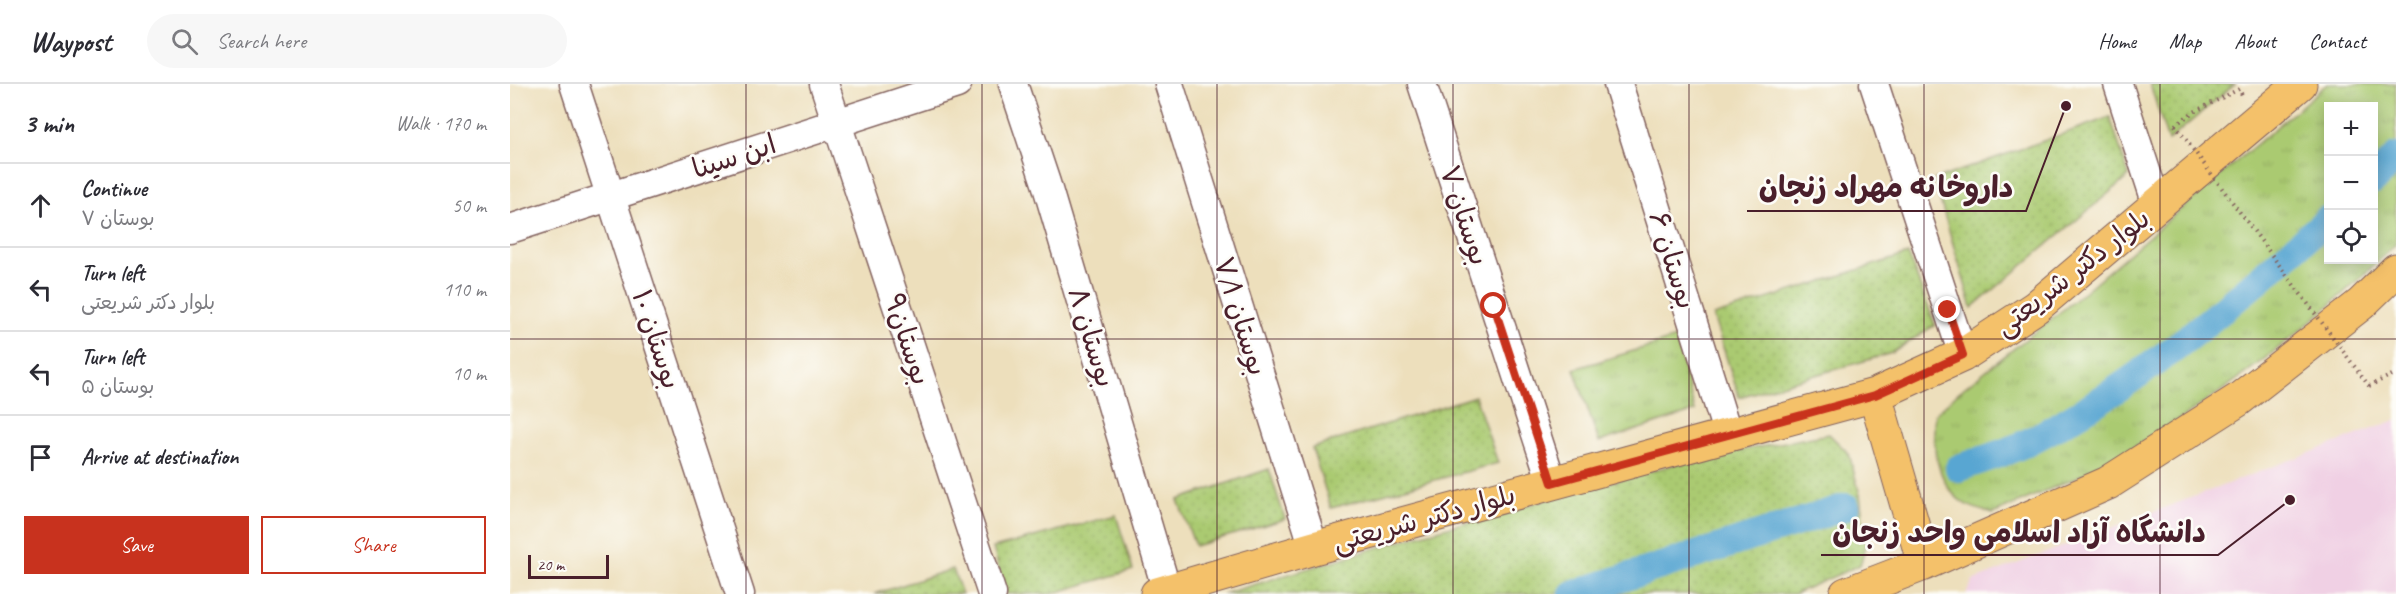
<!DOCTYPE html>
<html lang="en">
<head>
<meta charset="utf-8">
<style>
	body { margin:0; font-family:Caveat,"Playpen Sans Arabic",sans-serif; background:#f7f7f7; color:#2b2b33 }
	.controls { position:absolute; right:18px; top:18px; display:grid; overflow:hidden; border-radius:0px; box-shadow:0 3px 15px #0003 }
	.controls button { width:54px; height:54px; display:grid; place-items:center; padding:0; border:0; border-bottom:2px solid #e1e1e2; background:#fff; color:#2b2b33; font:30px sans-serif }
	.scale { position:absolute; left:18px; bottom:15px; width:81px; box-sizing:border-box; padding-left:6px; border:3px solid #4a1f2b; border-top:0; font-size:16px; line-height:21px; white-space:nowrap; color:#4a1f2b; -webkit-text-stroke:4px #fdfcf7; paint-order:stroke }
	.stop { position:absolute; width:18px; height:18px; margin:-14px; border:4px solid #c8321e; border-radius:50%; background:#fff }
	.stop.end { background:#c8321e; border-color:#fff; box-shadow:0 2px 6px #0008 }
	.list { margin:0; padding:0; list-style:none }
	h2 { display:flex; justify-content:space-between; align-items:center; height:78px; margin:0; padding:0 24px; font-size:26px }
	h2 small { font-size:20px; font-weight:400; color:#7c7c81 }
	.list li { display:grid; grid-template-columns:39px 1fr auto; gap:18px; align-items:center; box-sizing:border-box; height:84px; padding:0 24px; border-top:2px solid #e1e1e2 }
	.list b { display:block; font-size:22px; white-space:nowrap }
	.list p { margin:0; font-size:20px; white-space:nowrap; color:#7c7c81 }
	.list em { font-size:20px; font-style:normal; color:#7c7c81 }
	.actions { display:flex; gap:12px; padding:18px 24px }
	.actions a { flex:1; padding:14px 0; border:2px solid #c8321e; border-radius:0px; text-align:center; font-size:21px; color:#c8321e }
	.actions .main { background:#c8321e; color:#fff }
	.icon { flex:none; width:33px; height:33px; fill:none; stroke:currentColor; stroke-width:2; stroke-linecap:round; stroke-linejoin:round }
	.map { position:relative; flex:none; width:1886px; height:510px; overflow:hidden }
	header { display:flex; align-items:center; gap:36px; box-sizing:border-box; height:84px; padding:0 30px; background:#fff; border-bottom:2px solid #e1e1e2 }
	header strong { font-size:28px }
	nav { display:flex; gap:33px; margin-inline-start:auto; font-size:21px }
	.search { width:420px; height:54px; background:#f7f7f7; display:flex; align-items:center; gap:15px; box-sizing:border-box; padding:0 21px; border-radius:33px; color:#7c7c81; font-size:22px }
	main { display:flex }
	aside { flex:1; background:#fff }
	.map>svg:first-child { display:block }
	.built { fill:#f0d0e4 }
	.grass { fill:url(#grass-tufts); stroke:#7a744e; stroke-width:1.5; fill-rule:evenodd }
	.park { fill:url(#park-dots); stroke:#7a744e; stroke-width:1.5 }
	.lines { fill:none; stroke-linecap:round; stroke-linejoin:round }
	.canal { stroke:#59a6d2; stroke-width:28 }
	.minor-casing { stroke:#83625e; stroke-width:31 }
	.major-casing { stroke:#83625e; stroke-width:35 }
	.path { stroke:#83625e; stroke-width:4; stroke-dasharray:1.5 4.5; stroke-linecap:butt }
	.minor { stroke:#fff; stroke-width:28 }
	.major { stroke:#f4c16b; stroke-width:33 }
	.path-bridge { stroke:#83625e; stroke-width:4; stroke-dasharray:1.5 4.5; stroke-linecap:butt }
	.route { stroke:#c8321e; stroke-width:8 }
	.grid { fill:none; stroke:#4a1f2b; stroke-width:1.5; stroke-opacity:0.55 }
	.labels { text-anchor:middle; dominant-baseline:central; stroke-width:5; stroke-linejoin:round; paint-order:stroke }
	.street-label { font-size:28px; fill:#4a1f2b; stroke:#fdfcf7 }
	.leader { fill:none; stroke:#4a1f2b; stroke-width:2 }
	.callout-dot { fill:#4a1f2b; stroke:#fdfcf7; stroke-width:2 }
	.callout-label { font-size:30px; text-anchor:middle; font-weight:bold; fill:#4a1f2b; stroke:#fdfcf7; stroke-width:5; stroke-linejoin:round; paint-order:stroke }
</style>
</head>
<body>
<header>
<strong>Waypost</strong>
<div class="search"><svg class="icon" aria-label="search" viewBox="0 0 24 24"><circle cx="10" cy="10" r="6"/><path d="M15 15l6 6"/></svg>Search here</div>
<nav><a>Home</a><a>Map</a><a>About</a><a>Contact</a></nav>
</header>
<main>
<aside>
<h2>3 min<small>Walk · 170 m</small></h2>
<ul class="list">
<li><svg class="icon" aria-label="ahead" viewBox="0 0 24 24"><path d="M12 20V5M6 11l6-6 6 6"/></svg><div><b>Continue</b><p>بوستان ۷</p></div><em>50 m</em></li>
<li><svg class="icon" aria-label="left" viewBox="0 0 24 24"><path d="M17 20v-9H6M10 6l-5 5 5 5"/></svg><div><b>Turn left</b><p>بلوار دکتر شریعتی</p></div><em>110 m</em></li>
<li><svg class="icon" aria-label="left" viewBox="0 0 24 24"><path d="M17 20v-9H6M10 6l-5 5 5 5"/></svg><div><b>Turn left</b><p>بوستان ۵</p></div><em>10 m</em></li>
<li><svg class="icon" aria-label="arrive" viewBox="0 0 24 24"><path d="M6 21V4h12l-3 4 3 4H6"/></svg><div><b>Arrive at destination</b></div></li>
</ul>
<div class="actions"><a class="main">Save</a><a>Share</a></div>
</aside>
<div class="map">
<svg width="1886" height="510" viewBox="0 0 1886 510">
	<defs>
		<pattern id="grass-tufts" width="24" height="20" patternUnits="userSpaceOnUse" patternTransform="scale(1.5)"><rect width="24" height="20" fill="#aaca71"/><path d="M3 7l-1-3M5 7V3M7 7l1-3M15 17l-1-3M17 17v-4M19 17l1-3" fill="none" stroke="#94ad62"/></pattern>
		<pattern id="park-dots" width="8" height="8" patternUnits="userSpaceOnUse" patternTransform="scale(1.5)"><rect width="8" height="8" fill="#aaca71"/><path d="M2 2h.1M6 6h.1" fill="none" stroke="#94ad62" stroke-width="1.8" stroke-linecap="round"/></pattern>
	</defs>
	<rect width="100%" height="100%" fill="#fdfcf7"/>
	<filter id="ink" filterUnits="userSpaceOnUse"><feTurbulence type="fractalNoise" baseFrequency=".0167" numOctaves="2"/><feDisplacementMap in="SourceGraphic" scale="12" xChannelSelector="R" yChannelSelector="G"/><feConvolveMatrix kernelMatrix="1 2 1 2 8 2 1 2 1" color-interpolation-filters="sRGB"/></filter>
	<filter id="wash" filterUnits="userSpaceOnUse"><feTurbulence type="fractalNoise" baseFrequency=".008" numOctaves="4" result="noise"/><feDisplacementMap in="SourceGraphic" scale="24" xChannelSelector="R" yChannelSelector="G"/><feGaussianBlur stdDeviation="1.35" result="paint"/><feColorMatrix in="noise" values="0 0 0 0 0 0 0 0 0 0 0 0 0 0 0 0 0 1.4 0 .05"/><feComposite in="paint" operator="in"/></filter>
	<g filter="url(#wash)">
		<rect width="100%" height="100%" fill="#eddfbc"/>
		<path class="built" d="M1886,336V510H1456L1464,496Z"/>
		<path class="grass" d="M1817,0H1886V160C1803,241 1709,316 1607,373C1568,395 1524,411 1483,430C1474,427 1460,424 1452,418C1426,399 1422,359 1425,330L1450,307L1554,225ZM1818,22H1864V176H1818Z
			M1166,254L1185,327L1089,358L1064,285Z"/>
		<path class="park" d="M1640,0H1725L1658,57Z
			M1600,33L1619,92L1462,224L1424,96Z
			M1398,170L1425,241L1382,269L1229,313L1203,232Z
			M965,312L988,379L821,424L802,364Z
			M1319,350L1339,370L1350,411L1356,462L1350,481L1284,510H713L913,450L1184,375Z
			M759,385L775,435L685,462L668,416Z
			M606,431L623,486L541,510H496L483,464Z
			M443,485L452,510H364Z"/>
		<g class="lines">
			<path class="canal" d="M1864,96L1886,73
				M1449,384C1473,375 1500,368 1522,356C1631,299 1727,216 1818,135
				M1063,510L1336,423"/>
		</g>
	</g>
	<g filter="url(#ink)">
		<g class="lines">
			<g class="minor-casing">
				<path id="minor" d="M64,0L230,510
					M314,0L482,510
					M503,0L536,99L657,507
					M659,0L804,464
					M912,0L1042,399
					M1108,0L1218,351
					M1364,0L1453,271
					M1608,0L1647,121
					M0,145L447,0"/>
			</g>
			<g class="major-casing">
				<path id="major" d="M1365,311L1414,480
					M647,510L804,464L1365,311L1453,271L1526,223L1790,0
					M1336,510L1414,480L1598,399L1728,316L1851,220L1886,186"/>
			</g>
			<path class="path" d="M1665,41L1682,29L1729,5L1732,11
				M1859,302L1886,289"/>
			<use href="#minor" class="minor"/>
			<use href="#major" class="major"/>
			<path class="path-bridge" d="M1665,41L1859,302"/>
		</g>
	</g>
	<g class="lines" filter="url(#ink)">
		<path class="route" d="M984,222L1042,399L1365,311L1453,271L1438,226"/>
	</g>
	<path class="grid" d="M236,0V510M472,0V510M707,0V510M943,0V510M1179,0V510M1414,0V510M1650,0V510M0,255H1886"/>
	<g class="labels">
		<g class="street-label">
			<text transform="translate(224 72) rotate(-18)">ابن سینا</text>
			<text transform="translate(955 131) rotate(72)">بوستان ۷</text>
			<text transform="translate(1163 176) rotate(73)">بوستان ۶</text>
			<text transform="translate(1562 188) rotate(-38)">بلوار دکتر شریعتی</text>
			<text transform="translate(731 232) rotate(73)">بوستان ۷/۱</text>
			<text transform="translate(582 253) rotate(73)">بوستان ۸</text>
			<text transform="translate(147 255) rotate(72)">بوستان ۱۰</text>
			<text transform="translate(398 255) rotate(72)">بوستان۹</text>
			<text transform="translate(914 434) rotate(-15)">بلوار دکتر شریعتی</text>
		</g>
	</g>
	<path class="leader" d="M1556 22L1516 127H1237M1780 416L1708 471H1311"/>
	<g class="callout-dot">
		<circle cx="1556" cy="22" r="6"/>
		<circle cx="1780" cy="416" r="6"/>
	</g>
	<g class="callout-label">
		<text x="1376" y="113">داروخانه مهراد زنجان</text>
		<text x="1509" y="458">دانشگاه آزاد اسلامی واحد زنجان</text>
	</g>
</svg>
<div class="controls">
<button>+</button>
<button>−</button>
<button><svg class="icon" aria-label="locate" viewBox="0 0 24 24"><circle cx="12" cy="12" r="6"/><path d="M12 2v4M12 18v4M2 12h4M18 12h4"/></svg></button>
</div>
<div class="scale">20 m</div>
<div class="stop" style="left:984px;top:222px"></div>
<div class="stop end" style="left:1438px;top:226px"></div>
</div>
</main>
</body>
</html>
